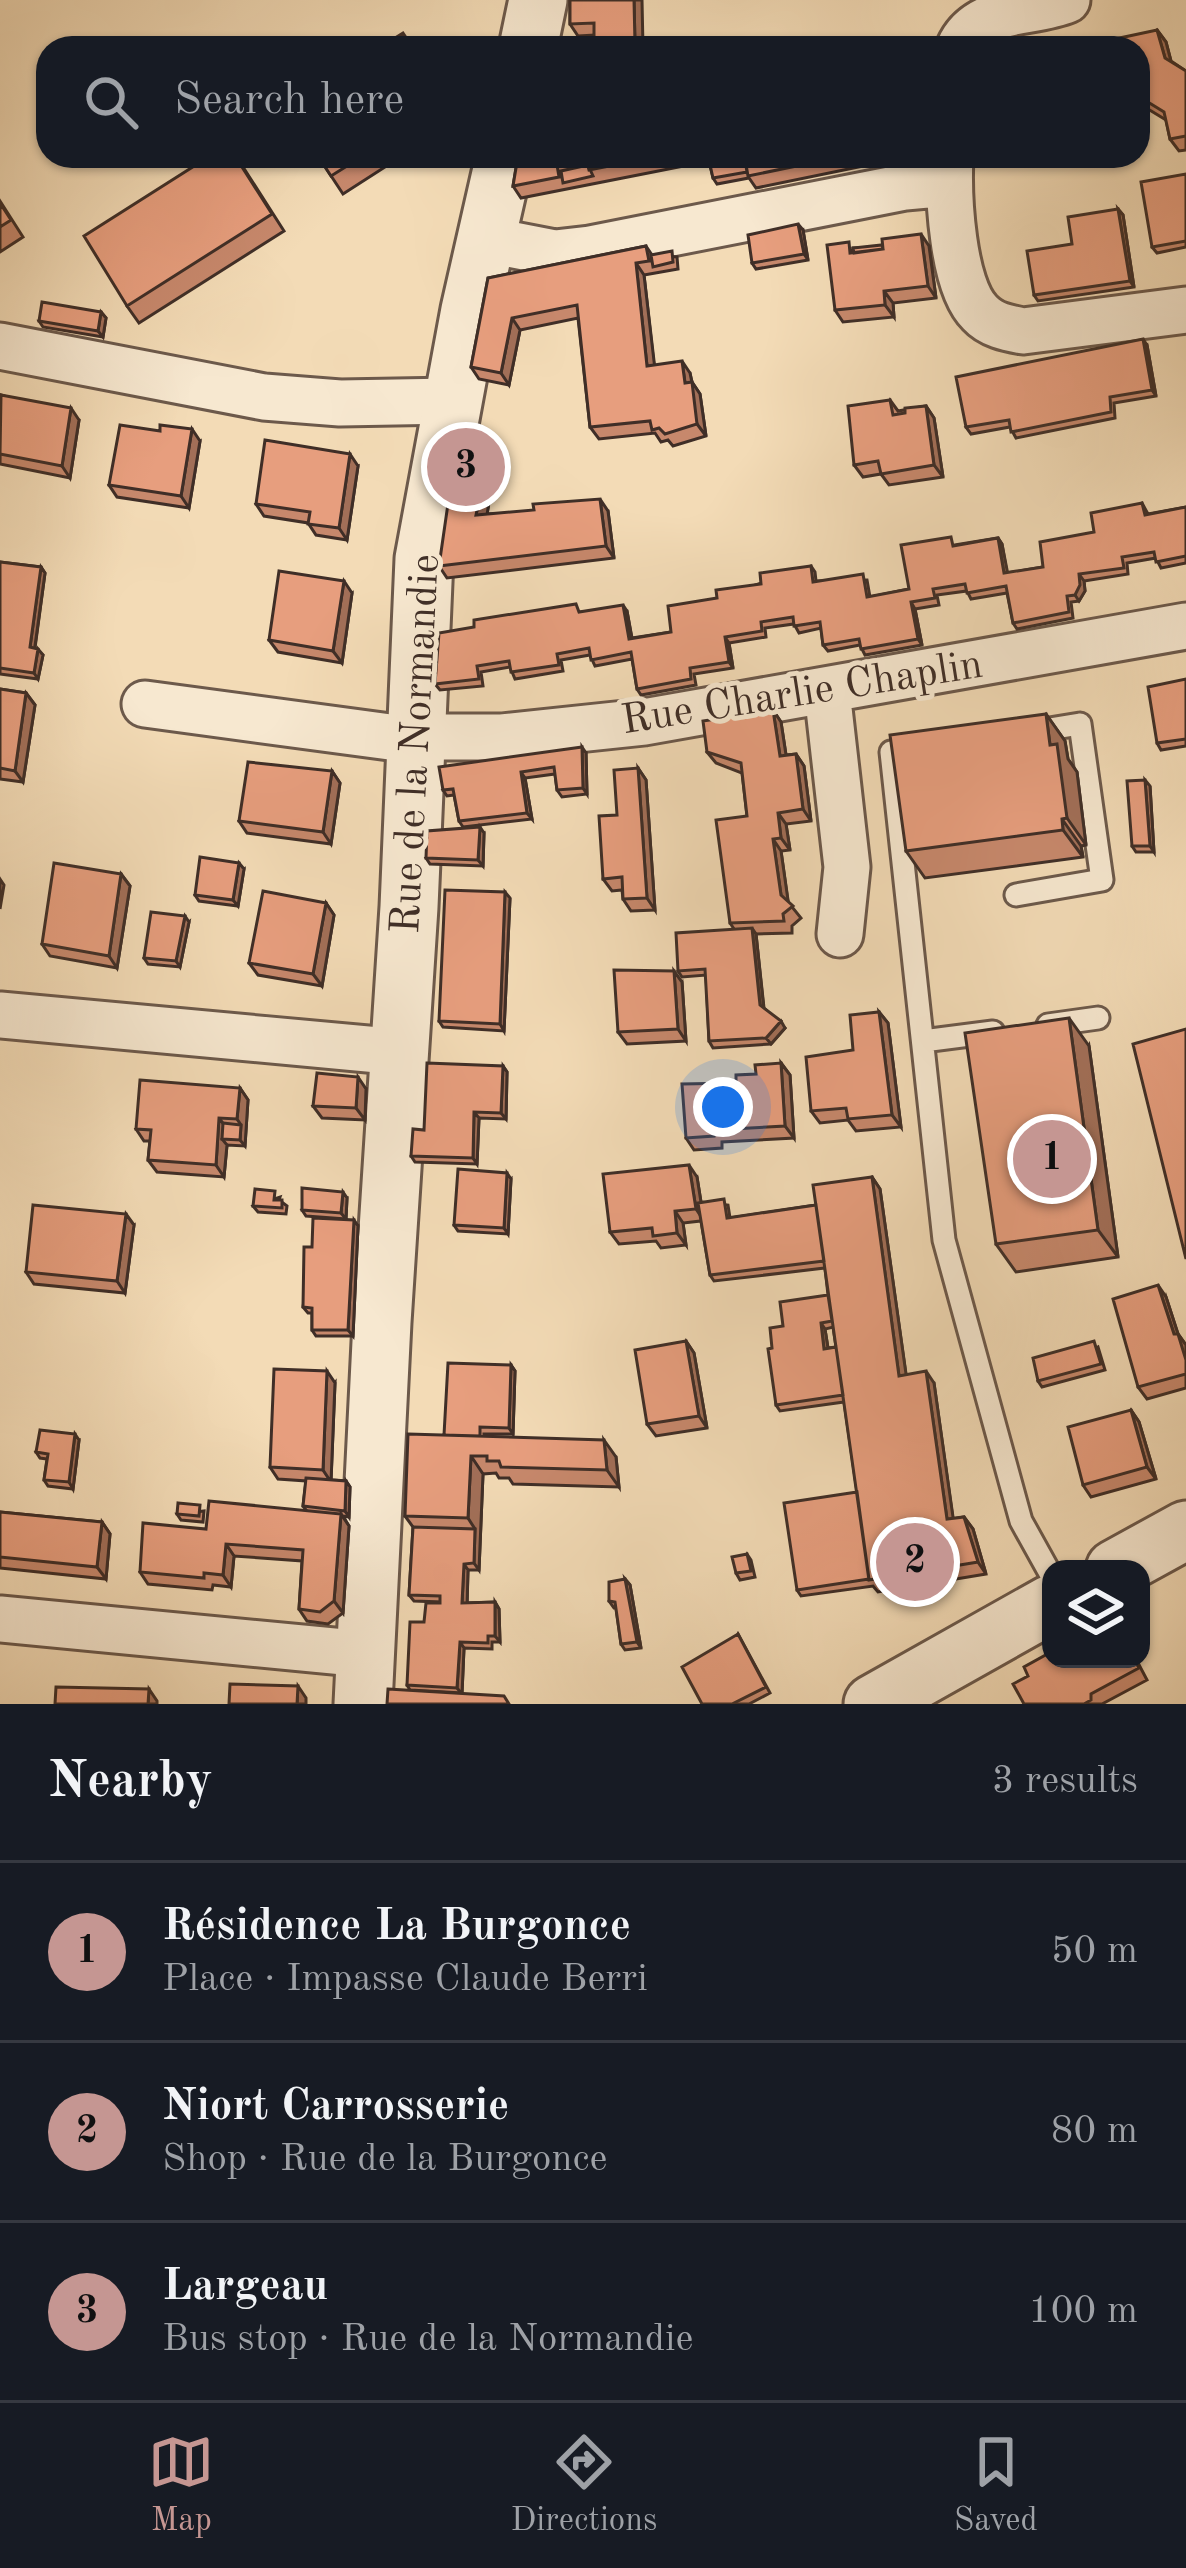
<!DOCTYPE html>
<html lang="en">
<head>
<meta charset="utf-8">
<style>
	body { margin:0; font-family:"Old Standard TT",serif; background:#20242c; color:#f1f3f6 }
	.controls { position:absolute; right:36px; bottom:36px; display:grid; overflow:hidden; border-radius:24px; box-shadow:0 3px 9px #0004 }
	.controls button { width:108px; height:108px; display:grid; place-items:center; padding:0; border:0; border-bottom:3px solid #363941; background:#171b24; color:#f1f3f6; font:60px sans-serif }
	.you { position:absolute; left:723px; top:1107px; width:42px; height:42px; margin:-30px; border:9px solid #fff; border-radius:50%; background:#1a73e8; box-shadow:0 0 0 18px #1a73e833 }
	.badge { display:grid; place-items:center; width:78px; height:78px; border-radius:50%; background:#c59692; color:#111; font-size:39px; font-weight:700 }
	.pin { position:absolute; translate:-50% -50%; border:6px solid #fff; box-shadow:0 3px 12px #0006 }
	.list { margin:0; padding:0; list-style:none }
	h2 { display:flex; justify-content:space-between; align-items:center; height:156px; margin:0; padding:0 48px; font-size:51px }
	h2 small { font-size:39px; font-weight:400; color:#9ea1a6 }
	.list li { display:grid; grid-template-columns:78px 1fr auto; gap:36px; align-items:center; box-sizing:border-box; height:180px; padding:0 48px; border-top:3px solid #363941 }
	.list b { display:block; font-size:45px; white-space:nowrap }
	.list p { margin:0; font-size:39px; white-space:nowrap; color:#9ea1a6 }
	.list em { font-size:39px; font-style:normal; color:#9ea1a6 }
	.icon { flex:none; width:66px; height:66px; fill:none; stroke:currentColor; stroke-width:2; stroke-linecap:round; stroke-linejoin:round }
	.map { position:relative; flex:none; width:1186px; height:1704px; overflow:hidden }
	.search { position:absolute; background:#171b24; box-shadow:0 3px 9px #0004; left:36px; right:36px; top:36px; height:132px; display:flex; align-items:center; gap:30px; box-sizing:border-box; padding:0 42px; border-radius:36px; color:#9ea1a6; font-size:45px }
	.sheet { height:696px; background:#171b24 }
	nav { display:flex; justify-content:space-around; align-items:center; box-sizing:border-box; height:168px; border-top:3px solid #363941; background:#171b24; font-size:33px; color:#9ea1a6 }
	nav a { display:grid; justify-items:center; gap:6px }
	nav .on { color:#c59692 }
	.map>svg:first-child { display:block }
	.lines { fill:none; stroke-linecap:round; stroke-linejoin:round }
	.service-casing { stroke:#6c594b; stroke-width:27 }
	.minor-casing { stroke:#6c594b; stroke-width:51 }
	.tertiary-casing { stroke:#6c594b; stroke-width:63 }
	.service { stroke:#f7e8d0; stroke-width:21 }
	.minor { stroke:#f7e8d0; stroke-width:45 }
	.tertiary { stroke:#f7e8d0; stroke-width:57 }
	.wall { fill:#c7886c; stroke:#3f2e27; stroke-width:3; fill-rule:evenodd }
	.shaded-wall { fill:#a26f58; stroke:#3f2e27; stroke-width:3 }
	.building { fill:#e79e7e; stroke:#3f2e27; stroke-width:3 }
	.labels { text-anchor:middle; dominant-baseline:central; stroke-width:10; stroke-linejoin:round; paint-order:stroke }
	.street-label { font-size:42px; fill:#3f2e27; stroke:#f7e8d0 }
</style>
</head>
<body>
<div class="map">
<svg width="1186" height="1704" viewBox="0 0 1186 1704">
	<rect width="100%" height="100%" fill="#f3dbb6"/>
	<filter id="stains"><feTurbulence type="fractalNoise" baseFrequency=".00167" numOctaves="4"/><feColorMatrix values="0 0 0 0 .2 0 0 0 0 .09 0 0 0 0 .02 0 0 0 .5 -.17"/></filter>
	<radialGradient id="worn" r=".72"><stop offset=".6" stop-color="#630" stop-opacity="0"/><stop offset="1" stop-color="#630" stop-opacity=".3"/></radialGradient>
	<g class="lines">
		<g class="service-casing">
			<path id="service" d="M917,749L891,752L944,1240L1021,1521L1051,1575
				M1016,895L1102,880L1080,724L1031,732
				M1048,1025L1098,1018
				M923,1041L993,1032"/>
		</g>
		<g class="minor-casing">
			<path id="minor" d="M959,48C978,5 1031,15 1067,0
				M950,156C948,195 952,286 980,313C991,325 1007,328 1023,331L1186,310
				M488,240L555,253L590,249L905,187L949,183
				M0,346L264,397L340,403L452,401
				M827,691L847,867L840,934
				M145,704L390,737H502L644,722L1186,626
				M0,1015L400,1052
				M0,1619L365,1654"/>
		</g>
		<g class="tertiary-casing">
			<path id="tertiary" d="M528,48L538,0
				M1115,1569L1186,1530
				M363,1704L382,1322L409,907L424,559L470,310L505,156
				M873,1704L1051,1604"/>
		</g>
		<use href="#service" class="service"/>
		<use href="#minor" class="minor"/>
		<use href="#tertiary" class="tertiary"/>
	</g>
	<path class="wall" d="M570,0L643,48H596L594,45V35L578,36L570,24Z
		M1157,30L1166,42L1171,61L1186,71V150L1179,151L1170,139L1166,120L1138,103V48Z
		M236,156L284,231L139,323L127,306Z
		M318,156H402L343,194Z
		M518,156H867L868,165L756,188L749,178L717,184L713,178L709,161L521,198L513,186Z
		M1186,174V247L1157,253L1152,247Z
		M0,201L23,237L0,252Z
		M1118,209L1123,215L1134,287L1038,301L1034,295L1072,244Z
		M803,230L808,260L756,269L752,263Z
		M646,246L652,255L677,257L678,269L644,275L654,365L690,373L692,382L700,394L706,436L673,446L668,440L661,442L655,433L599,439L590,427L578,318L520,330L509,385L479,379L471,367L488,278Z
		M929,246L936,298L893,303L894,317L843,322L835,310L853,248Z
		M101,312L106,318L103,337L43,327L39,321Z
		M1147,345L1156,396L1114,403L1115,418L1016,438L1010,427L971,434L966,427Z
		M1,395L79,420L70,478L0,464Z
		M890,400L898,411L926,406L934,418L943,477L889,485L881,474L863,477L854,465Z
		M200,441L189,508L117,497L109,485Z
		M491,460L495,466L487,514L608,511L614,558L447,578L439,566Z
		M358,466L347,540L316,535L308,523L264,516L256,504Z
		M1142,503L1148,514L1186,507V563L1161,568L1156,558L1127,563L1128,574L1084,581L1085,591L1079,601L1071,602L1073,618L1017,629L1013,623L1007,593L971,599L967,591L937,595L939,605L915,609L922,645L865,655L860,645L828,651L823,645L821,628L799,633L794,624L765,628L766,637L729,643L733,668L694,674L696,685L641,695L637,689L632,659L595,666L590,655L561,660L563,671L515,679L510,667L481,672L483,686L440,690L435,684L581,612L627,611L632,638L671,632L717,598L811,566L815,572L816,581L867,580L870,597L909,589L955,545L998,538L1002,544L1007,573L1043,567L1094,532Z
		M0,562L41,567L45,573L35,648L43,655L38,679L0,674Z
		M352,593L342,663L278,652L269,640Z
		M1186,679V746L1161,750L1157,743Z
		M0,689L26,693L35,705L23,782L0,779Z
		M773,710L781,722L786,755L796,754L804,766L811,821L786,824L790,850L781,851L788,902L801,918L792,926V933L756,934L764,1008L785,1028L771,1044L713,1048L709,1041L706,975L682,977L678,971L734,929L730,923L747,816L742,773L716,763L707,752Z
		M1046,714L1065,741L1068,759L1077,772L1086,845L1081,846L1083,857L925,878L906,851Z
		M586,753L587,794L562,797L557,790L555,774L525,778L532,819L463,827L459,821L454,795L447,796L443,790Z
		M638,768L646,780L655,910L631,911L623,899L622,890L612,891L603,879L617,815Z
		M332,771L340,783L331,844L247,833L239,821Z
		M1150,786L1154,852H1136L1132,846Z
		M484,833L483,866L430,864L426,858Z
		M244,869L238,906L199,901L195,895Z
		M121,874L130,886L117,968L50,956L42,944Z
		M510,898L504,1031L443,1027L439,1021Z
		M326,903L334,915L322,986L258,975L249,963Z
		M189,922L180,967L148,964L144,958Z
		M682,982L686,1041L627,1044L618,1032Z
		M879,1012L888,1023L901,1127L856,1131L848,1120L820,1123L811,1111Z
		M1089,1046L1118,1257L1016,1272L996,1244Z
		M781,1063L790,1075L794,1138L722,1142V1148L694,1150L686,1138L736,1083Z
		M503,1066L507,1072L506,1119L479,1118L477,1164L415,1162L411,1156L424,1130Z
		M240,1088L248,1100L245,1146L227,1145L224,1177L157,1172L148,1160L150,1141H144L136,1129Z
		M366,1089L365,1120L322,1118L313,1106Z
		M697,1177L701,1202L728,1205L730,1218L816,1205L872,1177L880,1189L906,1375L934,1383L953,1519L964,1517L973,1529L986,1574L878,1592L873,1586L801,1596L797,1590L857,1492L844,1402L780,1411L776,1405L772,1348L783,1326L828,1295L825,1268L714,1281L710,1275L701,1221L683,1223L686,1245L661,1248L656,1241L619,1244L610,1232ZM833,1327L836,1347L828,1348L825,1329Z
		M511,1179L508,1234L458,1231L454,1225Z
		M280,1197L279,1200L287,1206L286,1214L258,1212L253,1206Z
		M347,1198L346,1219L306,1216L302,1210Z
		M134,1225L125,1293L34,1284L26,1272Z
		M358,1226L353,1336H316L312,1330V1313H308L303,1307L312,1247Z
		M1166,1297L1178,1334L1186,1345V1388L1147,1399L1138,1387Z
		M686,1341L694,1353L707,1428L656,1436L647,1424Z
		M1098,1347L1105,1370L1042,1387L1038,1381Z
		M511,1365L515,1371L513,1434H484V1436L616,1457L619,1487L513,1484L509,1478H499L496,1473L483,1474L479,1570H468L467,1603L495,1602L499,1609L500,1642H492V1649L464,1648L462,1693L410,1690L407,1685L424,1622L440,1602L414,1601L409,1595L413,1527L405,1516L444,1435Z
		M335,1383L331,1480L346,1481L350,1487L349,1517L343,1516L349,1526L343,1613L328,1624L307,1621L299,1609L302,1561L234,1556L231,1587L213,1585L212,1590L148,1584L140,1572L206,1529L306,1510L303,1506L306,1481L278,1479L270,1467Z
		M1131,1410L1139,1422L1156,1479L1091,1497L1083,1485Z
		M79,1440L73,1489L48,1486L44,1480L47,1459L40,1458L36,1452Z
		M204,1511L203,1522L181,1520L177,1514Z
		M0,1512L102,1522L110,1534L106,1579L0,1568Z
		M747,1554L751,1560L755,1577L740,1580L736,1573Z
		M625,1579L630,1585L641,1648L625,1650L621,1644L616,1608H614L609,1601Z
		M738,1634L770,1693L749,1704H702Z
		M1051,1659H1136L1147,1680L1102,1704H1024L1028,1676Z"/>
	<path class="shaded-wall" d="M634,0H642L643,48H638L635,44Z
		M1157,30L1166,42L1173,69L1165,58Z
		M1118,209L1123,215L1134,287L1130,281Z
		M798,224L803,230L808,260L804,254Z
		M921,234L929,246L936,298L928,286Z
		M636,263L644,275L656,378L647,366Z
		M884,291L893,303L894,317L885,305Z
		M101,312L106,318L103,337L98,331Z
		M512,318L520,330L509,385L501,373Z
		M1143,339L1147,345L1156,396L1152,390Z
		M682,361L690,373L693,388L692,382L700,394L706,436L697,424L685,383Z
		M926,406L934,418L943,477L934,465Z
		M71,408L79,420L70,478L62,466Z
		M192,429L200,441L189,508L181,496Z
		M350,454L358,466L347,540L339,528Z
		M491,460L495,466L485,527L476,515L482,487Z
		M600,499L608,511L614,558L606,546Z
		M998,538L1002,544L1009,580L1004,573Z
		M41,567L45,573L34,653L30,647Z
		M1079,574L1084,581L1085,591L1079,601L1075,595Z
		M344,581L352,593L342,663L333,651Z
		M911,602L915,609L922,645L918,639Z
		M623,605L627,611L633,645L629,639Z
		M725,637L729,643L733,668L729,662Z
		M38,649L43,655L38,679L34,673Z
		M26,693L35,705L23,782L15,771Z
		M773,710L781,722L788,768L780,756Z
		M1046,714L1065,741L1068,759L1077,772L1086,845L1067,818L1050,745Z
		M582,747L586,753L587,794L583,788Z
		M796,754L804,766L811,821L803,809Z
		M638,768L646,780L655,910L647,898Z
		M332,771L340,783L331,844L323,832Z
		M521,772L525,778L532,819L527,813Z
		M1145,780L1150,786L1154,852L1150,846Z
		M778,813L786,824L790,850L781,838Z
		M1062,819L1081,846L1083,857L1063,830Z
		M480,827L484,833L483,866L478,860Z
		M773,839L781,851L789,907L781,895Z
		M239,863L244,869L238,906L233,900Z
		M121,874L130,886L117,968L109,956Z
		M0,879L4,885L0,909Z
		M505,892L510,898L504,1031L500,1024Z
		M326,903L334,915L322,986L313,974Z
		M185,916L189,922L180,967L176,961Z
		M752,928L756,934L764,1011L760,1005Z
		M674,971L682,982L686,1041L678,1029Z
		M879,1012L888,1023L901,1127L892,1115Z
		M1069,1018L1089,1046L1118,1257L1098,1230Z
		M781,1021L785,1028L771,1044L766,1038Z
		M781,1063L790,1075L794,1138L785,1126Z
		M503,1066L507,1072L506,1119L501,1113Z
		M358,1077L366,1089L365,1120L356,1108Z
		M240,1088L248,1100L245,1146L240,1140L241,1125L237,1119Z
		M474,1112L479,1118L477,1164L473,1158Z
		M219,1118L228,1130L222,1139L227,1145L224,1177L216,1165Z
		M689,1165L697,1177L704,1221L696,1209Z
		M507,1173L511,1179L508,1234L504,1228Z
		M872,1177L880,1189L908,1388L899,1376Z
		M343,1192L347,1198L346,1219L341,1213Z
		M675,1211L683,1223L686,1245L677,1233Z
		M126,1214L134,1225L125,1293L117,1281Z
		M354,1220L358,1226L353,1336L348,1330Z
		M1158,1285L1166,1297L1178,1334L1186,1345V1360L1174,1334Z
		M821,1323L825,1329L829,1355L824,1349Z
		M686,1341L694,1353L707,1428L699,1416Z
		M511,1365L515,1371L513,1434L509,1428Z
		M327,1371L335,1383L331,1482L323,1470Z
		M926,1371L934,1383L955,1531L947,1519Z
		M1131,1410L1139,1422L1156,1479L1147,1467Z
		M75,1434L79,1440L73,1489L69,1482Z
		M604,1440L616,1457L619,1487L607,1470Z
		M471,1456L483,1474L479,1570L474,1563L475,1529L468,1518Z
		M346,1481L350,1487L349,1517L345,1511Z
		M341,1514L349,1526L343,1613L334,1601Z
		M964,1517L973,1529L986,1574L978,1562Z
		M102,1522L110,1534L106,1579L97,1567Z
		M226,1544L234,1556L231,1587L223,1575Z
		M464,1564L468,1570L467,1609L462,1603Z
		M625,1579L630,1585L641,1648L637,1642Z
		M495,1602L499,1609L500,1642L495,1636Z
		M460,1642L464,1648L462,1694L457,1688Z
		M298,1686L306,1698V1704H297Z
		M149,1689L157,1701V1704H148Z"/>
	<path class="building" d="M570,0H634L635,44L594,45V23L570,24Z
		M1157,30L1165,58L1186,71V136L1170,139L1164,112L1138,96V48H1117L1115,39Z
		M403,33L413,48H379Z
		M210,156H235L272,214L127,306L84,236Z
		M318,156H363L331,176Z
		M518,156H650V158L589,170L586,159L557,165L559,177L513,186Z
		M653,156H685L687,159L654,164Z
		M708,156H728L743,166H746L747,172L713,178Z
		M731,156H845L748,176L745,159L739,160Z
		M588,165L593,176L563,183L561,171Z
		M1186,174V241L1152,247L1141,182Z
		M0,203L11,220L0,227Z
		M1118,209L1130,281L1034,295L1027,251L1072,244L1068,217Z
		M798,224L804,254L752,263L748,235Z
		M921,234L928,286L884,291L885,305L835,310L827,245L849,242L850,253L883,249L882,239Z
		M882,245L883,249L854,253L853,248Z
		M646,246L649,261L636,263L647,366L682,361L685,383L692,382L697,424L665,434L659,428L652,430L650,421L590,427L577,305L512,318L501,373L471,367L488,278Z
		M672,251L673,262L653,267L651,255Z
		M42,302L101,312L98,331L39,321Z
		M1143,339L1152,390L1110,397L1111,412L1011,432L1009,420L966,427L956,377Z
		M1,395L71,408L62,466L0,454Z
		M890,400L893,415L905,413V408L926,406L934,465L881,474L878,461L854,465L848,406Z
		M120,425L160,431V425L192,429L181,496L109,485Z
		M265,440L350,454L339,528L308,524L310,512L256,504Z
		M461,455L491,460L486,493L482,487L456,484Z
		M451,483L482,487L476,515L534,510L533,504L600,499L606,546L439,566Z
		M1142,503L1145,515L1186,507V556L1156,562L1154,552L1122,557L1124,568L1079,574L1080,585L1075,595L1067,596L1069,612L1013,623L1006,586L967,593L965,584L933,589L935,598L911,602L918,639L861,649L859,639L823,645L820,622L794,626L793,617L761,622L762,631L725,637L729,662L690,668L691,679L637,689L631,652L591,660L589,648L557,654L559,665L511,672L509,661L477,666L479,679L435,684L439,633L474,627V620L576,604L579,612L623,605L629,639L671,632L668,606L717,598L716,590L761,584L760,573L811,566L813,582L863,574L867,597L909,589L901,545L951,537L953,546L998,538L1004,573L1043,567L1040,542L1094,532L1091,513Z
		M0,562L41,567L30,647L38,649L34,673L0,668Z
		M279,571L344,581L333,651L269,640Z
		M1186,679V739L1157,743L1148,687Z
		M0,689L26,693L15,771L0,768Z
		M773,710L780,756L796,754L803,809L778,813L781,838L773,839L781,895L793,906L783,914L784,921L730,923L716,820L747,816L741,763L707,752L703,721Z
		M1046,714L1050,745L1057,744L1067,818L1062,819L1063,830L906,851L890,735Z
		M582,747L583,788L557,790L554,767L521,772L527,813L459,821L453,789L443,790L439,767Z
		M248,762L332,771L323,832L239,821Z
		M638,768L647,898L623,899L622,877L603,879L599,816L617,815L614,770Z
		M1145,780L1150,846H1132L1127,781Z
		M480,827L478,860L426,858L427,831Z
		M200,857L239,863L233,900L195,895Z
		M54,863L121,874L109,956L42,944Z
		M445,890L505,892L500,1024L439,1021Z
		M263,891L326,903L313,974L249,963Z
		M151,912L185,916L176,961L144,958Z
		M752,928L760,1005L781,1021L766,1038L709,1041L705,969L678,971L676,933Z
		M614,970L674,971L678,1029L618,1032Z
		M879,1012L892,1115L848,1119L846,1108L811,1111L806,1057L853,1050L850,1015Z
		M1069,1018L1098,1230L996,1244L965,1033Z
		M1186,1029V1259L1133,1044Z
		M427,1063L503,1066L501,1113L474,1112L473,1158L411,1156L413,1129L424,1130Z
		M781,1063L785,1126L714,1130V1136L686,1138L682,1084L736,1083V1075L756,1074L755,1065Z
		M317,1073L358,1077L356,1108L313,1106Z
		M140,1080L240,1088L237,1119L219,1118L216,1165L148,1160L151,1130L136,1129Z
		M223,1123L241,1125L240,1140L222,1139Z
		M689,1165L696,1209L675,1211L677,1233L653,1236L652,1228L610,1232L603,1174Z
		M458,1169L507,1173L504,1228L454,1225Z
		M872,1177L899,1376L926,1371L947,1519L964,1517L978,1562L869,1580L813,1185Z
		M302,1188L343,1192L341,1213L302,1210Z
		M255,1189L275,1191L274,1200H282V1208L253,1206Z
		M724,1199L727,1218L816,1205L824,1261L710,1275L698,1203Z
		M33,1205L126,1214L117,1281L26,1272Z
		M313,1218L354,1220L348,1330H312V1308L303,1307L304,1247H312Z
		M1158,1285L1174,1334H1178L1186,1360V1374L1138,1387L1113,1299Z
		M828,1295L832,1321L821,1323L824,1349L836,1347L843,1395L776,1405L768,1349L772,1348L770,1328L783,1326L780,1302Z
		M686,1341L699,1416L647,1424L635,1350Z
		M1094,1341L1101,1364L1038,1381L1033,1358Z
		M448,1363L511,1365L509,1428L480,1427V1436L444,1435Z
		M274,1369L327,1371L323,1470L270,1467Z
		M1131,1410L1147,1467L1083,1485L1068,1427Z
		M40,1430L75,1434L69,1482L44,1480L48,1454L36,1452Z
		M408,1434L604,1440L607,1470L501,1467L499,1461H487V1456H471L468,1518L405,1516Z
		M306,1478L346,1481L345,1511L303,1506Z
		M857,1492L869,1579L797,1590L784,1503Z
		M209,1501L341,1514L334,1601L320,1612L299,1609L303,1550L226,1544L223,1575L204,1573V1578L140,1572L143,1523L206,1529Z
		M178,1503L200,1505L199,1516L177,1514Z
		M0,1512L102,1522L97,1567L0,1557Z
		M413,1527L475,1529L474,1563L464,1564L462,1603L495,1602V1636H488V1643L460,1642L457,1688L407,1685L410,1622H424L426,1603H440V1596L409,1595Z
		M747,1554L751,1571L736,1573L732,1557Z
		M625,1579L637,1642L621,1644L615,1602L609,1601V1582Z
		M738,1634L766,1687L732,1704H702L682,1667Z
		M1051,1652V1659H1134L1139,1668L1091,1694V1700L1084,1704H1024L1013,1684L1028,1676L1024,1667Z
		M230,1684L298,1686L297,1704H229Z
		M56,1687L149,1689L148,1704H55Z
		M388,1689L504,1696L509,1704H387Z"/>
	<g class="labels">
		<g class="street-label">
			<text transform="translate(802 694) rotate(-9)">Rue Charlie Chaplin</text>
			<text transform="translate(417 744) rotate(-87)">Rue de la Normandie</text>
		</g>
	</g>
	<rect width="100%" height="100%" filter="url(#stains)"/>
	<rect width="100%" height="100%" fill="url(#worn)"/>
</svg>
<div class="controls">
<button><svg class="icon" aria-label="layers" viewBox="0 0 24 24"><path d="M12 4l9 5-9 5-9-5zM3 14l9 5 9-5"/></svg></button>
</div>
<div class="you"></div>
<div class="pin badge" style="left:1052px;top:1159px">1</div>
<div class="pin badge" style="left:915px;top:1562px">2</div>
<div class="pin badge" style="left:466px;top:467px">3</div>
<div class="search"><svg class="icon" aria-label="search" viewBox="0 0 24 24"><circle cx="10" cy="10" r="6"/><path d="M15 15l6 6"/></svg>Search here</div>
</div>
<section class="sheet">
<h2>Nearby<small>3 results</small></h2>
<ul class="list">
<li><span class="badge">1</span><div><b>Résidence La Burgonce</b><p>Place · Impasse Claude Berri</p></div><em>50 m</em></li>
<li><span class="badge">2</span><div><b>Niort Carrosserie</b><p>Shop · Rue de la Burgonce</p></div><em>80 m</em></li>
<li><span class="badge">3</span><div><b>Largeau</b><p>Bus stop · Rue de la Normandie</p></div><em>100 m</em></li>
</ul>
</section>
<nav>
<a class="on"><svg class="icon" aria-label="map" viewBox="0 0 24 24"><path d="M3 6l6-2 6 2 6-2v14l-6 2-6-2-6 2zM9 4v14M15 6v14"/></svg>Map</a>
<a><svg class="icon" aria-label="directions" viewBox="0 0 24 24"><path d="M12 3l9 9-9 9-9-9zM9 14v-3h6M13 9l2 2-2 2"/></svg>Directions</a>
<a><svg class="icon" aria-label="saved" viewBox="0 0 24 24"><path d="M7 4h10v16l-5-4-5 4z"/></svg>Saved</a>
</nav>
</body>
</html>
